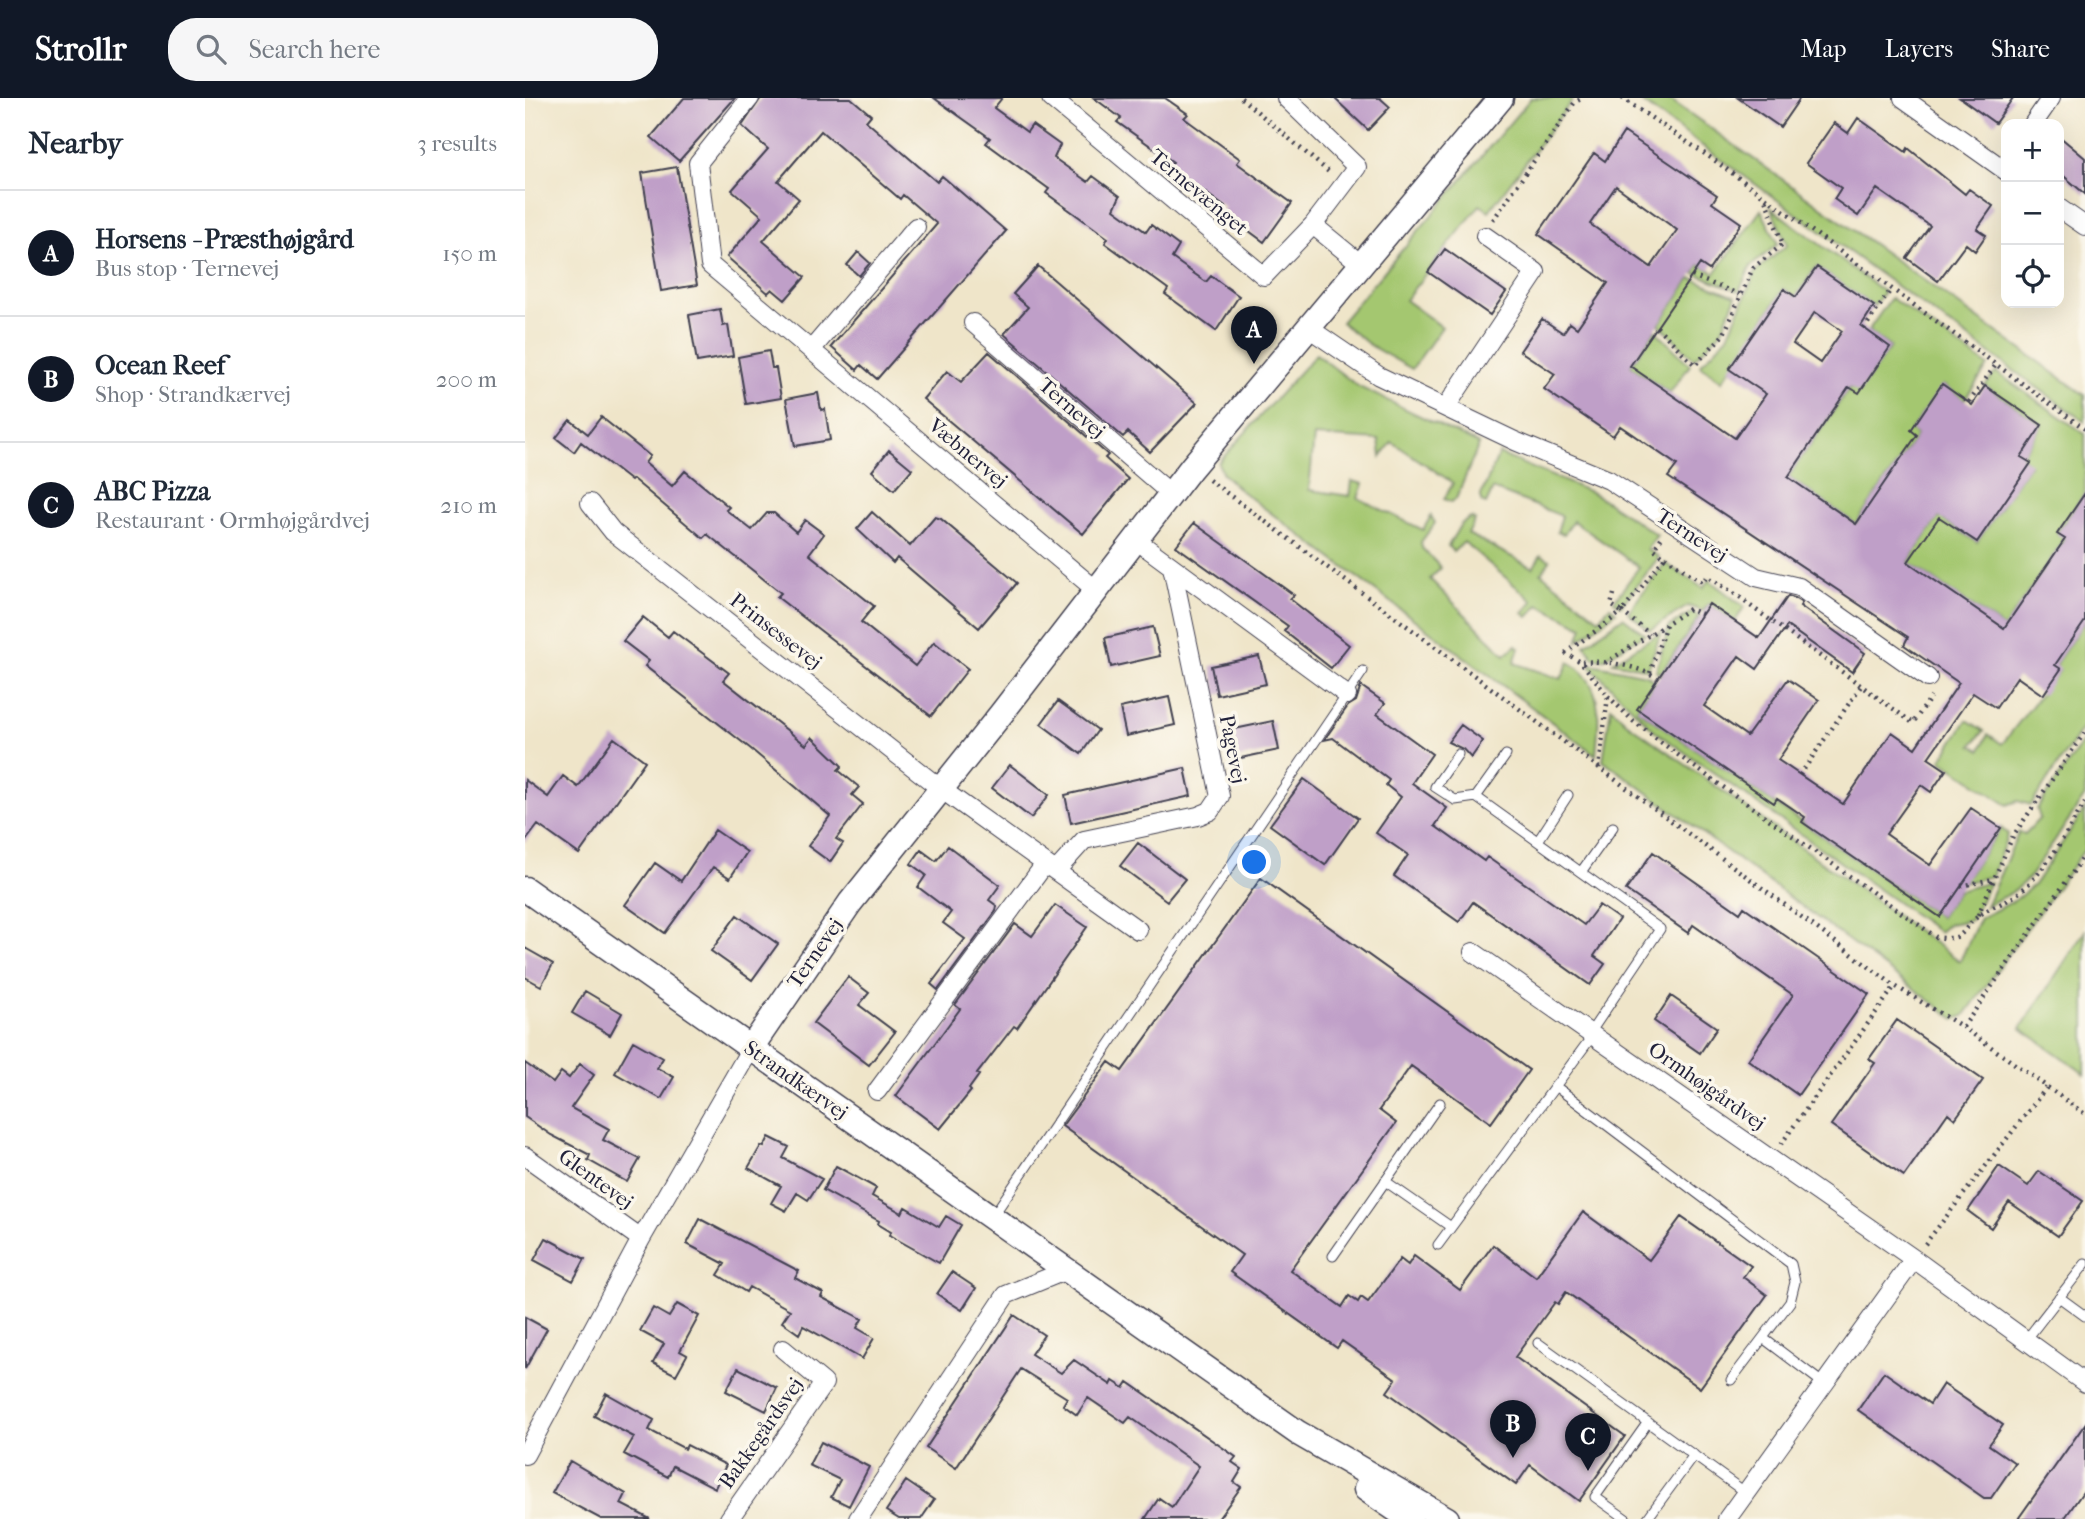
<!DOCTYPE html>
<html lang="en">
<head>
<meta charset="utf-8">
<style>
	body { margin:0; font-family:"IM FELL French Canon",serif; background:#f6f6f7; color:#1f2937 }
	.controls { position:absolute; right:21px; top:21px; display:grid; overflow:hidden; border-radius:14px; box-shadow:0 7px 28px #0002 }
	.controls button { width:63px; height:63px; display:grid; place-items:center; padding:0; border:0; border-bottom:2px solid #e0e1e3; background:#fff; color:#1f2937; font:35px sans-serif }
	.you { position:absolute; left:730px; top:765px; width:24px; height:24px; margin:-18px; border:5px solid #fff; border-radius:50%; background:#1a73e8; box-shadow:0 0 0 10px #1a73e833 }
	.badge { display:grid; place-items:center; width:46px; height:46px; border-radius:50%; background:#111827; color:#fff; font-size:23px; font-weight:700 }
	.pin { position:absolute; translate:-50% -58px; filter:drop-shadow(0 2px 4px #0008) }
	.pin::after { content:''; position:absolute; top:37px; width:24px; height:21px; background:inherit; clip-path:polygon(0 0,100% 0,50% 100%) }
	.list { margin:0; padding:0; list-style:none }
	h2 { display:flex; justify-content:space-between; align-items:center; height:91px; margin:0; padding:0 28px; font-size:30px }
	h2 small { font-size:23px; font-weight:400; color:#747a83 }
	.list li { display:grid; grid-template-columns:46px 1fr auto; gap:21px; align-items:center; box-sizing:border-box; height:126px; padding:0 28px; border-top:2px solid #e0e1e3 }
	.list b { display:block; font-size:26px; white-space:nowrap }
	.list p { margin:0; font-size:23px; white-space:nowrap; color:#747a83 }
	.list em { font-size:23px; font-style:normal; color:#747a83 }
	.icon { flex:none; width:38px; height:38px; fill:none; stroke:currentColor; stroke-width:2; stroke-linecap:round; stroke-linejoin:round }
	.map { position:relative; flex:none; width:1560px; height:1421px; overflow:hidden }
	header { display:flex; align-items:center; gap:42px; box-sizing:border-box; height:98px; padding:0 35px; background:#111827; color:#fff }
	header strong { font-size:33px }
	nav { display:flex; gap:38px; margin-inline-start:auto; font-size:24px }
	.search { width:490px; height:63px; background:#f6f6f7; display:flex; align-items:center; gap:18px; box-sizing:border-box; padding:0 24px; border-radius:28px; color:#747a83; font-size:26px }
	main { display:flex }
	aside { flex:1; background:#fff }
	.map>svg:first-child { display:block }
	.green { fill:#a4c770; stroke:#637456; stroke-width:2 }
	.building { fill:#bf9fc8; fill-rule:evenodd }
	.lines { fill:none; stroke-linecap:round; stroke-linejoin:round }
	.lane-casing { stroke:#413f50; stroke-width:11 }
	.street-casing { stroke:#413f50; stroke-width:20 }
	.secondary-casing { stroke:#413f50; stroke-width:27 }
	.path { stroke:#413f50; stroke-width:4.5; stroke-dasharray:2 5; stroke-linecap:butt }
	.lane { stroke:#fff; stroke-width:9 }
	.street { stroke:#fff; stroke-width:18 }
	.secondary { stroke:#fff; stroke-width:24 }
	.labels { text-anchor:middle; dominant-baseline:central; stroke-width:7; stroke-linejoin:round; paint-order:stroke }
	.street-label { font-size:21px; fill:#22223b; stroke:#fbf7ec }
</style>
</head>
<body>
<header>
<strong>Strollr</strong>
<div class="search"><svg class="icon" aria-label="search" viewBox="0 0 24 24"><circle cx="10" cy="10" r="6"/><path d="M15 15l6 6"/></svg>Search here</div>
<nav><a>Map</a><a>Layers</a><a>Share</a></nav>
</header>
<main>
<aside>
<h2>Nearby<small>3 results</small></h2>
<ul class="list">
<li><span class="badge">A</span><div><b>Horsens - Præsthøjgård</b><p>Bus stop · Ternevej</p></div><em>150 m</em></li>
<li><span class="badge">B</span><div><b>Ocean Reef</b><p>Shop · Strandkærvej</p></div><em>200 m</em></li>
<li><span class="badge">C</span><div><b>ABC Pizza</b><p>Restaurant · Ormhøjgårdvej</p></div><em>210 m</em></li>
</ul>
</aside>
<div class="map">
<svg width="1560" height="1421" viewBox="0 0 1560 1421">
	<rect width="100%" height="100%" fill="#fbf7ec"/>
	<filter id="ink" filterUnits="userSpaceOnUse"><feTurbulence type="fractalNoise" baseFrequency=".0143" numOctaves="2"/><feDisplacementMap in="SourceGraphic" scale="14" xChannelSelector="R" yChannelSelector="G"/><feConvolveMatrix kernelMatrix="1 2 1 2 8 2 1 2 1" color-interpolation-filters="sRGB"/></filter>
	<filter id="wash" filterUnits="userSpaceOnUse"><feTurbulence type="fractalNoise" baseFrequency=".00686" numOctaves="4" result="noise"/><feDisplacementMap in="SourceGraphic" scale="28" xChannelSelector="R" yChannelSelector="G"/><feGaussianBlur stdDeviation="1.57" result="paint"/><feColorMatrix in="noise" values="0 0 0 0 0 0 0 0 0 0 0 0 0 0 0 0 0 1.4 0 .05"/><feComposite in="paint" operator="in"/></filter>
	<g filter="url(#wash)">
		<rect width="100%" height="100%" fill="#efe5c9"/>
		<path class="green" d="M1006,0H1049L964,113L955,107L880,202L917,229L887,271L846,248L816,224Z
			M1111,0H1143L1560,297V324Z
			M1246,110L1359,194L1349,208L1291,169L1271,199L1259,191L1197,283L1175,267L1203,238L1231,173L1262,147Z
			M1236,112L1253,146L1226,168L1214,193L1169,175L1175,166L1190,175Z
			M1166,180L1211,198L1196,234L1169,261L1134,226Z
			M1366,200L1463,268L1439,302L1418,287L1386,332L1392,337L1331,426L1263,379L1325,289L1334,294L1365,249L1343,233Z
			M1130,232L1165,267L1145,295L1105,268Z
			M791,256L834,289L954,346L931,401L926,404L919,401L928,385L867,344L856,359L854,342L789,338L784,392L825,398L827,383L838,386L833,400L898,432L906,418L910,425L896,444L897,450L916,470L905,481L980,557L991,547L994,550L989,565L1036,581L1044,564C1080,586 1074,621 1071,657L715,392L698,376L693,365Z
			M1471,274L1560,336V395L1532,435L1540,441L1479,530L1383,464L1414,419L1452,444L1505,366L1496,359L1517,327L1460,288Z
			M974,356L1070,396L1132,437L1122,451L1134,459L1096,508L1089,503L1114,469L1048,423L1039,436L1032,434L1037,418L968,391L961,406L956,404V397Z
			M946,420L950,422L943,436L1008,470L1016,457L1025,462L1016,475L1074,521L1085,508L1091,514L1053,543L1058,529L1014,507L1003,519L998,515L1008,503L939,444L928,454L923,448L936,426Z
			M1140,465L1178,490L1184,482L1219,509L1210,524L1184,506L1178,513L1163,508L1125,532L1103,514Z
			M1167,514L1174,519L1135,576L1131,573L1144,529Z
			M1098,519L1120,536L1078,561L1069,560L1060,547Z
			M1560,523V626L1506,707L1493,703L1482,707L1416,662L1442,622L1459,633L1447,647L1456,652L1463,636L1477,646L1535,572L1530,567Z
			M1136,534L1123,571L1088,564Z
			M1067,566L1122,577L1130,584L1112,611L1415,819L1433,793L1465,784L1446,822L1424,826L1414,834L1131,634L1065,568Z
			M1086,609L1101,624L1435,863L1455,820L1489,803L1509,787L1560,711V751L1439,918L1430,921L1078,662Z
			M1560,641V698L1504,780L1486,795L1461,808L1494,734L1500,736L1515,720L1512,711Z
			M1476,730L1483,736L1467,778L1438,785Z
			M1560,833V976L1496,930Z"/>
		<g id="blocks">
			<path class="building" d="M159,0H210L154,63L126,39Z
				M236,0H326L346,17L341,23L412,84L417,78L481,133L352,281L336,267L332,272L306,249L412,126L378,97L375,101L296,33L253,83L274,101L238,143L280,179L260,202L247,191L243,195L202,159L237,118L207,92L243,51L217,28Z
				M409,0H477L469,10L502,34L507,27L535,47L529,60L563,84L568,78L595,98L589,111L621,134L626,127L654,148L647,160L681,184L686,178L714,198L691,233L640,196L643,191L580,145L583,140L521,95L524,91L461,45L465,40Z
				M569,0H640L663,16L659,20L715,61L712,65L767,105L739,144L697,113L700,109L645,69L648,64L592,24L596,20Z
				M809,0H855L865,9L843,32Z
				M1213,0H1275L1255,29Z
				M1435,0H1488L1470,25Z
				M1333,20L1381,54L1383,50L1440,96L1444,91L1468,108L1452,131L1461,137L1450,153L1441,146L1413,183L1382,160L1405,128L1352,91L1333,118L1309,101L1316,90L1281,65L1309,25L1323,35Z
				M1099,34L1192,97L1187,105L1216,125L1184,172L1175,166L1105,268L1210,340L1241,296L1204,271L1259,191L1271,199L1292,169L1349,208L1336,228L1365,249L1334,295L1324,289L1263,379L1331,426L1392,337L1386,332L1417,286L1447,307L1460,288L1517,327L1496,359L1506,365L1452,444L1414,419L1383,464L1479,530L1540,441L1532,436L1560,395V523L1530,567L1536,571L1518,597L1492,579L1471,610L1448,595L1403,660L1421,672L1406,694L1396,687L1361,736L1405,767L1446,710L1476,730L1415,819L1277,724L1280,719L1252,700L1249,705L1112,611L1184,506L1234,540L1263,498L1269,500L1277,505L1275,508L1340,555L1327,574L1262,528L1232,571L1214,558L1179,608L1222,638L1263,581L1294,602L1253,662L1318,706L1367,634L1390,650L1434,585L1379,547L1383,539L1143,379L1152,367L1095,328L1088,338L1019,291L1030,276L995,253L1017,221L1038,235L1045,225L1052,230L1083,185L1013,136L1069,55L1080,63ZM1091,88L1152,132L1126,169L1065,126ZM1290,214L1317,233L1295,265L1268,246Z
				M1534,38L1560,60V96L1534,74Z
				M152,69L172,187L136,193L117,75Z
				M920,151L981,194L965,217L903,174Z
				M333,154L345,165L334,178L322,167Z
				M513,168L672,305L625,354L603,334L598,339L479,236L503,209L488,196Z
				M195,211L198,228L203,227L208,258L172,264L164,217Z
				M244,253L247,270H251L256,300L221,306L213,259Z
				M464,254L583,357L580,360L603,381L558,436L398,301L422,273L436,284Z
				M293,295L296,312L300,311L305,342L270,348L261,301Z
				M76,319L125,358L120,365L147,388L160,373L204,409L201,412L227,432L242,415H249L271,434L280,422L299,436L284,456L349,508L336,524L390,568L409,544L443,571L406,618L252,499L256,495L182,436L178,440L108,381L106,383L56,344L49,354L31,340L45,322L63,336Z
				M364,352L387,371L369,392L347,373Z
				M347,414L385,448L410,419L416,421L492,485L454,530L372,460L368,465L332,431Z
				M669,425L769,497L765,501L824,547L806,570L759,533L763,528L651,448Z
				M118,519L143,539L148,533L204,575L198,582L281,647L287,639L317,668L313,672L334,689L327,697L338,706L311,741L318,745L305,764L283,748L305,718L226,651L120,568L124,563L98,543Z
				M628,529L635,558L586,569L580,540Z
				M734,558L741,586L692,597L686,568Z
				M836,588L860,605L852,616L907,656L887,685L922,710L910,728L959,763L962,759L1059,827L1074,807L1094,821L1069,858L1080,866L1065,887L948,804L934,824L869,778L883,757L851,735L876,699L861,687L864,682L808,640L799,642L823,608L831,603Z
				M644,599L650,627L601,638L595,610Z
				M533,603L573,632L556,656L516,626Z
				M748,623L754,652L706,662L700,633Z
				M936,627L958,643L946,660L938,651L923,644Z
				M89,640L120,663L54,756L13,727L0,744V682L23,699L38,678L53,689Z
				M485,667L524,697L506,720L467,690Z
				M660,670L666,698L546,725L540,697Z
				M779,681L833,720L800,767L745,727Z
				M190,732L222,754L205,780L188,769L140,835L100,807L130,765L156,783Z
				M613,745L660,781L642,803L595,768Z
				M423,748L475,787L464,802L472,808L471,813L413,892L406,886L440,841L418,825L426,814L393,789L401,777L386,766L396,752L411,763Z
				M1128,754L1215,815L1219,809L1344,896L1273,997L1223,962L1268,897L1168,827L1163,835L1101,792Z
				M736,780L1004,972L966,1025L886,968L854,1012L871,1025L765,1172L817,1209L824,1198L833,1204L836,1199L843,1204L875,1161L883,1167L889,1158L935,1192L968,1147L1011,1179L1058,1114L1124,1162L1156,1119L1226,1168L1218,1179L1242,1197L1175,1290L1041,1194L1033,1206L1030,1204L990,1259L1100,1338L1054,1403L1005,1367L991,1387L862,1294L871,1281L817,1243L812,1250L705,1174L717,1157L537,1028L584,964L597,973Z
				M530,807L562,829L492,930L489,928L452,976L454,977L444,991L446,993L415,1031L371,998L435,911L430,907L490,826L507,838Z
				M212,817L253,846L227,882L186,853Z
				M0,850L28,866L16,888L0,879Z
				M323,879L344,895L334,907L370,934L344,967L288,925Z
				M60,893L97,915L85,937L47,915Z
				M1146,898L1192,930L1175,955L1129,923Z
				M1372,922L1458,982L1430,1021L1423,1015L1379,1078L1306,1027L1350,965L1344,961Z
				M108,943L138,960L132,970L149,979L136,1001L90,975Z
				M0,965L28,985L36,974L44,980L55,966L69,977L46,1010L84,1031L78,1042L115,1061L102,1084L63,1062L65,1057L26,1037L0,1019Z
				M244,1039L264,1049L258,1060L297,1081L283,1102L272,1095L261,1113L246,1105L256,1088L223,1070L236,1048L239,1049Z
				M311,1068L351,1090L347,1098L377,1115L380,1109L414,1129L421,1118L436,1127L414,1165L364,1137L366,1134L353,1126L354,1123L298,1092Z
				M1474,1068L1503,1088L1514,1073L1558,1103L1533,1138L1484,1104L1466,1130L1443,1113Z
				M175,1121L274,1173L270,1180L298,1195L296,1199L337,1221L332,1230L349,1240L337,1261L278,1228L274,1236L257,1224L265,1212L224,1189L221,1194L193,1177L200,1166L162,1146Z
				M21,1140L60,1161L48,1183L9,1162Z
				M427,1174L451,1190L437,1212L412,1196Z
				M152,1206L174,1218L155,1253L162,1257L151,1277L128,1265L139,1246L115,1233L128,1210L144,1219Z
				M489,1217L519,1237L506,1256L536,1275L549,1262L586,1287L588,1283L599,1290L603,1284L711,1359L707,1364L717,1371L709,1384L716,1389L693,1421H620L634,1400L647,1409L674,1368L605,1319L600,1325L563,1300L552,1317L538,1307L542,1300L496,1271L431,1370L401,1350Z
				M0,1219L22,1231L0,1271Z
				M213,1270L252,1290L241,1313L201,1293Z
				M1359,1274L1405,1306L1418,1286L1478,1327L1464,1347L1490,1365L1466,1400H1459L1333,1312Z
				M81,1295L129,1322L124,1332L160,1351L162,1347L201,1367L190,1390L148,1368L143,1379L99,1356L109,1339L69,1318Z
				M1560,1326V1391L1539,1421H1493Z
				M296,1344L344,1369L324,1408L306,1399L315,1382L284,1367Z
				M45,1363L101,1396L96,1406L125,1421H76L27,1395Z
				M381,1383L409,1402L396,1421H374L361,1413Z"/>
		</g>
	</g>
	<g filter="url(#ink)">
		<use href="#blocks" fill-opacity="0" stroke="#413f50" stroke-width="2"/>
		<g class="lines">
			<g class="lane-casing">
				<path id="lane" d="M933,656L910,689L930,702L951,699
					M981,657L951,699L1135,831L1065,935
					M1013,743L1043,697
					M1056,774L1088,729
					M1030,988L1266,1166L1270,1184L1265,1204L1206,1282
					M860,1083L926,1129
					M468,1118L838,573
					M913,1147L1068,937
					M808,1158L915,1005
					M1534,1199L1560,1218
					M1238,1240L1299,1286
					M1501,1242L1560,1166
					M1013,1245L1221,1395
					M1101,1421L1070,1399L1123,1324
					M1122,1421L1169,1357"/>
			</g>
			<g class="street-casing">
				<path id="street" d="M225,0L173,65L185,167L571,492
					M526,0L739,178L788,127L832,69L761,0
					M1378,0L1481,73
					M1508,26L1526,0
					M1534,110L1560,128
					M788,127L837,167
					M448,225L646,396
					M785,231L854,278L990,343L1084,382L1231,479L1274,489L1403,580
					M286,252L391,129
					M921,309L1011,174L960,138
					M65,405L88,434L416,691L613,832
					M611,442L822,597
					M531,773L559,742L673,718L685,713L695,698L647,469
					M948,854L1389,1161L1560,1285
					M352,993L520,766
					M0,1058L116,1141
					M0,1357L116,1141L226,950
					M204,1421L299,1285L258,1251
					M333,1421L481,1197L542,1172
					M1202,1421L1389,1161"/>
			</g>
			<g class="secondary-casing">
				<path id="secondary" d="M0,791L773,1335L922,1421
					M226,950L325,805L476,616L666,370L976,0
					M841,1391L885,1421"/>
			</g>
			<path class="path" d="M716,0L805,75
				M1097,0L1189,62L1560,331
				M968,122L1050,4L1058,0
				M1167,178L1216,197
				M1132,229L1170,267L1199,236L1228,170L1258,146L1240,101
				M1339,231L1365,193
				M1444,304L1470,268
				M684,382L1370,888L1438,929L1560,1016
				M1140,459L1177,484L1182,478L1221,503
				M1089,496L1086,507L1097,514L1140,459L1129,451L1138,437
				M1220,504L1388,625L1406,599
				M1040,555L1056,564L1083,598L1074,670
				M1040,555L1097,514L1125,536
				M1057,564C1078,562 1115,568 1132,580
				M1080,565L1140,527
				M1125,575L1141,526L1164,511L1177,516
				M1083,598L1108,623L1157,660L1411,839C1443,844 1434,831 1455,817C1465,809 1478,806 1488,799C1520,777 1539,737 1560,705
				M1275,677L1336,588
				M1436,788L1468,781
				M1453,817L1488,738L1560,634
				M1438,929L1560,757
				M1256,1046L1370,888
				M1400,1146L1522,989"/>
			<use href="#lane" class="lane"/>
			<use href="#street" class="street"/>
			<use href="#secondary" class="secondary"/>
		</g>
	</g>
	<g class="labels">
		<g class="street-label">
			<text transform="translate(674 94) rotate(40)">Ternevænget</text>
			<text transform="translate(547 310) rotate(41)">Ternevej</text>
			<text transform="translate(443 355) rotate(40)">Væbnervej</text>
			<text transform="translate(1167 437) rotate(33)">Ternevej</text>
			<text transform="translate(251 533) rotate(38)">Prinsessevej</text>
			<text transform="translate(708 651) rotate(79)">Pagevej</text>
			<text transform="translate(290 855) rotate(-55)">Ternevej</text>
			<text transform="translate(271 982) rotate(35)">Strandkærvej</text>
			<text transform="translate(1182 988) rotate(35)">Ormhøjgårdvej</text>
			<text transform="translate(71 1081) rotate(36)">Glentevej</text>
			<text transform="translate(236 1335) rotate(-55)">Bakkegårdsvej</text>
		</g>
	</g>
</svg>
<div class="controls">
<button>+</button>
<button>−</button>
<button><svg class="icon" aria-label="locate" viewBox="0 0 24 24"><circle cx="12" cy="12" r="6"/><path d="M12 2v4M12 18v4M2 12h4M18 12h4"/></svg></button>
</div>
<div class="you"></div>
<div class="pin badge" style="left:729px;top:266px">A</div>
<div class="pin badge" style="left:988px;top:1360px">B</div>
<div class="pin badge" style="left:1063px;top:1373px">C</div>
</div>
</main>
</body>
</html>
